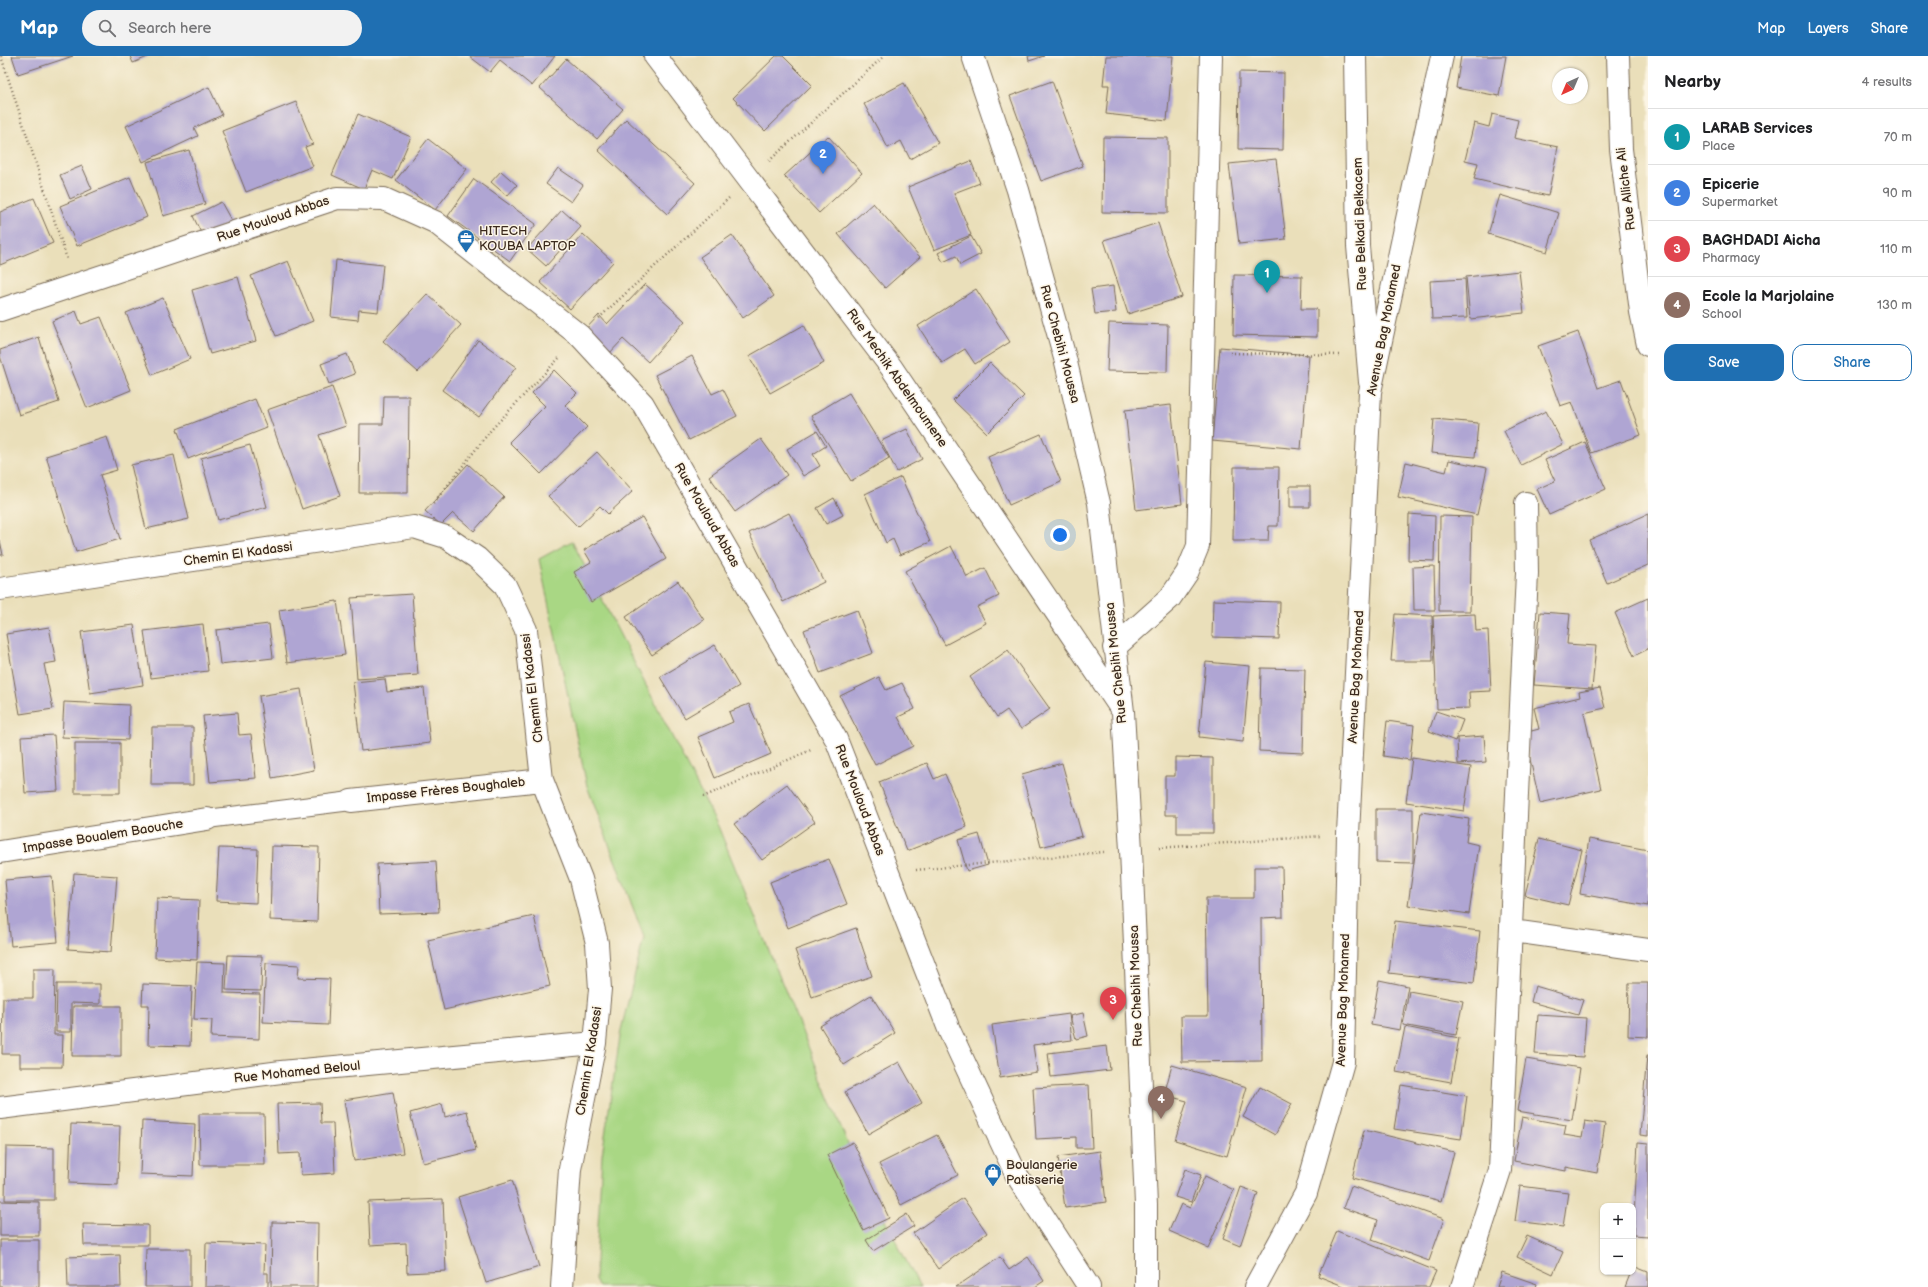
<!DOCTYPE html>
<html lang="en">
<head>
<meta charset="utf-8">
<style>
	body { margin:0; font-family:"Balsamiq Sans",sans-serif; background:#f2f2f2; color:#202124 }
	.controls { position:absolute; right:12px; bottom:12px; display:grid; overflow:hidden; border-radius:8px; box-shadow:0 1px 3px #0004 }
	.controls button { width:36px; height:36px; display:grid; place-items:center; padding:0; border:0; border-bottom:1px solid #e0e0e0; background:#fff; color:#202124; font:20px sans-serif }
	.compass { position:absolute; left:1552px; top:12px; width:36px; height:36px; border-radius:50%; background:#fff; box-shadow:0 1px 3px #0004; rotate:224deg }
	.you { position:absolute; left:1060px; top:479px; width:14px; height:14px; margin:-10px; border:3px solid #fff; border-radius:50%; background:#1a73e8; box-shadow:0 0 0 6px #1a73e833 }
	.badge { display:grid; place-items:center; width:26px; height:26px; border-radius:50%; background:#1f6fb2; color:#fff; font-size:13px; font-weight:700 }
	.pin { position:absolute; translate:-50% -33px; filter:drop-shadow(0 1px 2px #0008) }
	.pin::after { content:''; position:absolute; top:21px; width:14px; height:12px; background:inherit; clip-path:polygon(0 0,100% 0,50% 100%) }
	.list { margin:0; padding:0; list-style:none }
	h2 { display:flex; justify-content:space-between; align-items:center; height:52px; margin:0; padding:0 16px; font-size:17px }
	h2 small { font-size:13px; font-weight:400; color:#757577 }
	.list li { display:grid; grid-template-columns:26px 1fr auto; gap:12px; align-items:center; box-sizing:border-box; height:56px; padding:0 16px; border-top:1px solid #e0e0e0 }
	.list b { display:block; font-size:15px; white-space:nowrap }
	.list p { margin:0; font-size:13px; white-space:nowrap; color:#757577 }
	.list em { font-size:13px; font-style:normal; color:#757577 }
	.actions { display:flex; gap:8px; padding:12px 16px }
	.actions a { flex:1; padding:9px 0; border:1px solid #1f6fb2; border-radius:12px; text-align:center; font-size:14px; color:#1f6fb2 }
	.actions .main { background:#1f6fb2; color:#fff }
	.icon { flex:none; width:22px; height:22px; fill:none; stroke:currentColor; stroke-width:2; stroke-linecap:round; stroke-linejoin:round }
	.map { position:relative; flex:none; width:1648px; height:1231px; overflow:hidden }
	header { display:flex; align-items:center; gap:24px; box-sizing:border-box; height:56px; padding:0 20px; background:#1f6fb2; color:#fff }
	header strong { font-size:19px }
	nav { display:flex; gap:22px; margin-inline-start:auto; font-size:14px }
	.search { width:280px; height:36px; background:#f2f2f2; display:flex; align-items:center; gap:10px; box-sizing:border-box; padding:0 14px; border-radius:22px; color:#757577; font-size:15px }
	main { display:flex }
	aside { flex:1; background:#fff }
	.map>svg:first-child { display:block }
	.green { fill:#a9d784; stroke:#728051 }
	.building { fill:#afa5d3 }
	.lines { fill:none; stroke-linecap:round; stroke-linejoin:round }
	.lane-casing { stroke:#786955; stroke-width:20 }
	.street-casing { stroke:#786955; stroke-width:24 }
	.primary-casing { stroke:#786955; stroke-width:24 }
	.path { stroke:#786955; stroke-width:2.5; stroke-dasharray:1 3; stroke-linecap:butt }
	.lane { stroke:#fff; stroke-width:18 }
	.street { stroke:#fff; stroke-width:22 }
	.primary { stroke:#fff; stroke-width:22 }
	.labels { text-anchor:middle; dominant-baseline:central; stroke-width:3; stroke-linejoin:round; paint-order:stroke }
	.street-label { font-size:13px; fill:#3b2a1e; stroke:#fcf5e5 }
	.poi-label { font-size:13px; fill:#3b2a1e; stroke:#fcf5e5; text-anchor:start }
</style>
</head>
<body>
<header>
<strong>Map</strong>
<div class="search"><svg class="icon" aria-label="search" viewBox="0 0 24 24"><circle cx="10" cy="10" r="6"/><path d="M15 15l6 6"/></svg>Search here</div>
<nav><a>Map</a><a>Layers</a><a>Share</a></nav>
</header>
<main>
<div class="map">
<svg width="1648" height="1231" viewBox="0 0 1648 1231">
	<rect width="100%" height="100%" fill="#fcf5e5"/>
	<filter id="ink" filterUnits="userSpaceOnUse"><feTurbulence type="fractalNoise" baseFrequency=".025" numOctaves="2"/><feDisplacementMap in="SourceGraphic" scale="8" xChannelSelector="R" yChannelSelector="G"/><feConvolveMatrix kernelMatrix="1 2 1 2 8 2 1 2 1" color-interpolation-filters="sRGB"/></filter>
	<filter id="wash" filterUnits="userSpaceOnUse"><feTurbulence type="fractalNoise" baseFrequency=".012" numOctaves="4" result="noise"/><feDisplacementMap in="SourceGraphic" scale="16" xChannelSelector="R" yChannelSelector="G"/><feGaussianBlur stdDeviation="0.9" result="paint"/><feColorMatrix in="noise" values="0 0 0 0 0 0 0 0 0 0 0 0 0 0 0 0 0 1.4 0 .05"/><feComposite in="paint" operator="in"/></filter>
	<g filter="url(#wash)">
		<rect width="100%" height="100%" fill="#eadfba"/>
		<path class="green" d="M572,485L718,770L859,1115L920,1231H599L595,1223L602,1099L621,974L644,881L587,730L539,503Z"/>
		<g id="blocks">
			<path class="building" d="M12,0H73L18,18Z
				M130,0H150L133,7Z
				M469,0H555L532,30L500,4L490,16Z
				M776,0H783L812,29L765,75L733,42Z
				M1028,0H1044L1029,5Z
				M1106,0H1173L1167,65L1106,58L1109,29H1103Z
				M1461,0H1506L1499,40L1456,32Z
				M566,3L623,53L597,83L540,32Z
				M1239,16L1284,17L1283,94L1238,93Z
				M1052,25L1083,110L1041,125L1010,40Z
				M904,27L938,87L910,103L901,85L888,92L864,48Z
				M209,31L222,59L194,72L198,80L143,106L126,70Z
				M296,46L313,88L305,91L313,110L246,136L222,75Z
				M358,58L411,81L393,123L372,114L364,133L332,119Z
				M1492,58L1518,64L1514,82L1558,91L1548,140L1474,123L1478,107L1465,104L1474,67L1489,71Z
				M626,63L695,127L667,158L598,94Z
				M828,80L862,117L819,157L784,120Z
				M1103,81L1168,82V157L1102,156Z
				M428,83L467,113L435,154L396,124Z
				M189,94L205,148L163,160L147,106Z
				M1276,103L1286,183L1239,188L1229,108Z
				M971,105L980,127L954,137L971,179L934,194L908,131Z
				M82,110L92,133L70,143L60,119Z
				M558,112L583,129L571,146L546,128Z
				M501,115L517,129L507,140L491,126Z
				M130,121L147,161L77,190L60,150Z
				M474,123L536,168L510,205L448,160Z
				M1500,139L1559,157L1547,196L1488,178Z
				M34,142L53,187L0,209V156Z
				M221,146L232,166L203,181L193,160Z
				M873,147L920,201L885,232L838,178Z
				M562,154L581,171L546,210L527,193Z
				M1158,167L1182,241L1128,258L1104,184Z
				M583,178L613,206L570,253L540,226Z
				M732,179L774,240L743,262L700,201Z
				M971,180L981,198L960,209L956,200L943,206L938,197Z
				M336,204L383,209L378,256L359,254L358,264L331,261Z
				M288,205L313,265L276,280L251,220Z
				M1519,215L1524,257L1470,263L1466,221Z
				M1234,219L1302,220L1301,253H1317V281L1233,279Z
				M238,221L256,285L210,298L192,234Z
				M1465,223L1467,262L1432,263L1430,225Z
				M645,228L685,265L648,306L623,283L607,300L582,277L599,259L607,268Z
				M1113,230L1116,256L1095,258L1091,233Z
				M976,233L1010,286L975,308L965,293L942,307L918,270Z
				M427,238L461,269L418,316L383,285Z
				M163,242L190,303L152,319L126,257Z
				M76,255L81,268L101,261L131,334L87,352L52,265Z
				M1109,267L1168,269L1167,316L1107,315Z
				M804,269L824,307L770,337L749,300Z
				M1578,276L1598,332L1621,324L1641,379L1591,397L1572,346L1560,350L1538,290Z
				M39,281L59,346L19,359L0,300V294Z
				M478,284L516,311L479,361L442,334Z
				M1220,291L1309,299L1301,393L1212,385Z
				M347,298L355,318L329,328L321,308Z
				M692,300L712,338L723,333L737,360L689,384L655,319Z
				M990,307L1024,340L987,377L953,344Z
				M554,314L577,337L565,349L587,371L541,418L509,386L545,350L532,337Z
				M332,331L346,370L319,379L340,440L302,453L267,354Z
				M849,337L889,402L851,425L811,360Z
				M384,340H409L408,437H359L360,368H383Z
				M255,343L267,372L188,403L177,373Z
				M1171,349L1182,448L1136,454L1125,354Z
				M1546,355L1563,388L1521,409L1504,375Z
				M1434,363L1478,367L1475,401L1431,397Z
				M907,373L922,403L897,416L881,385Z
				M817,375L826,390L813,398L820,410L803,420L787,393Z
				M1041,378L1061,426L1009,449L988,401Z
				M107,381L117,414L100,419L120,483L76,496L46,400Z
				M761,383L787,419L735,456L709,420Z
				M1585,386L1606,433L1549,459L1537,433L1555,425L1545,404Z
				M250,389L267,451L218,464L201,402Z
				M597,396L633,435L608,458L600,450L578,471L548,440Z
				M174,399L189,463L146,473L131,409Z
				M1449,404L1487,412L1477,459L1398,441L1406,406L1446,416Z
				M468,408L504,441L474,475L453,457L441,469L425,455Z
				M1234,411H1279L1278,470H1269L1268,485H1233Z
				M901,421L930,486L900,499L893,483L886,487L865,438Z
				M1290,430H1310V451H1290Z
				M834,442L843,459L826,468L817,452Z
				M789,457L824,526L783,546L749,477Z
				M1409,458L1435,460L1434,505L1408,504Z
				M1648,458V509L1607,527L1589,484Z
				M1440,460L1472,461L1470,555H1439Z
				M642,461L666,503L591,546L574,516L591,506L584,494Z
				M0,484L3,499H0Z
				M951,490L967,521L985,512L999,540L977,551L986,567L945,589L905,515Z
				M1434,510L1435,554H1414L1413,511Z
				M678,525L704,564L652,599L626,561Z
				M412,538L418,619L357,623L351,542Z
				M1648,542V593L1634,600L1615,557Z
				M1213,544L1280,546L1279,583L1212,581Z
				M337,545L345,599L287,607L279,554Z
				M857,554L873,597L820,617L804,574Z
				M1540,556L1570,558L1567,588L1596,590L1592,633L1534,629Z
				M1395,558L1432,560L1433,605H1391Z
				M1475,558L1476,575L1488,574L1491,635L1469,636L1470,652L1437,653L1433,560Z
				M203,568L208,615L151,622L144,575Z
				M269,568L273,602L220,608L216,574Z
				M134,569L143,629L90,637L81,576Z
				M49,571L56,606L44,608L53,653L20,658L6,578Z
				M715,589L739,630L685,662L660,621Z
				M1008,594L1050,653L1021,673L1007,654L997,661L970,621Z
				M1206,606L1250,610L1243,686L1199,681Z
				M1261,612L1305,613L1303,697L1259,695Z
				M879,621L886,634L902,627L915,653L898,661L913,690L875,709L840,640Z
				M385,623L387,636L424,632L430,687L361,695L353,626Z
				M1600,632L1605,652L1584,657L1601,733L1540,747L1524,677L1539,673L1534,652L1580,641L1579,636Z
				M301,633L314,714L272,722L259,640Z
				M64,646L129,649L128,684L62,681Z
				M749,648L771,698L715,722L698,681L733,666L729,656Z
				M1436,655L1463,664L1455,685L1429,675Z
				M237,657L239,679L251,678L256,722L210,726L203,660Z
				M1387,665L1414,669L1410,704L1383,700Z
				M152,671H193V729H151Z
				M54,679L58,735L25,737L21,681Z
				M1484,680L1486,706L1458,708L1457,682Z
				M75,687H120V737H75Z
				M1175,701L1213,702V777H1177V759H1165V720H1175Z
				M1412,702L1471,711L1464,755L1406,746Z
				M927,707L934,723L945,718L967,771L907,795L879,726Z
				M1062,707L1082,780L1041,791L1022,718Z
				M787,728L815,766L762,804L734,768Z
				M1376,753H1413V807L1376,806Z
				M1421,756L1469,763L1466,786L1479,789L1469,858L1408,849Z
				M979,778L988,809L967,815L958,784Z
				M1539,783L1582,794L1568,849L1525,839Z
				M1589,783L1648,794V850L1580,838Z
				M272,790L319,791L317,866L270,864Z
				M219,792L258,793L256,847L216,845Z
				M829,803L847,848L788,872L770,826Z
				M436,805L439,856L379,858L377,808Z
				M1254,811H1282L1283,861L1261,862L1262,1005L1182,1006L1181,960H1208L1206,842H1254Z
				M74,817L117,820L111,896L68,893Z
				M52,820L58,886L11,890L5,824Z
				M157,842L199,844L197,904L155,902Z
				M534,860L550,930L444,954L428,884Z
				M1395,865L1480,875L1474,927L1389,917Z
				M856,872L872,920L812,941L795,894Z
				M228,899L262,900L261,935L226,934Z
				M197,906L225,907L224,937L260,938L259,983L211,981L212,964L194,963Z
				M266,907L299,909L298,922L330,923L328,969L263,966Z
				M33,913H55L54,979H63L62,1011H20V998H2L3,942H33Z
				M1379,924L1408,930L1400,974L1371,969Z
				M1629,927H1648V981L1628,980Z
				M57,928H100V948L71,947V976H56Z
				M143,928L192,930L190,990L148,989L149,949H142Z
				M1535,930L1583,944L1578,959L1531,946Z
				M1409,935L1463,945L1456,979L1403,969Z
				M871,939L895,977L844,1009L820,970Z
				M73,950H121V1000H72Z
				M1083,957L1088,980L1076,983L1070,960Z
				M1069,958L1072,984L1033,989L1037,1016L1000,1022L992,969Z
				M1538,959L1586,962L1583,1001L1535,998Z
				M1405,971L1459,982L1451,1026L1396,1016Z
				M1107,990L1110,1014L1051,1021L1048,997Z
				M1647,999H1648V1080L1640,1079Z
				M1526,1003L1580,1012L1572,1064L1517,1055Z
				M899,1006L922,1047L868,1078L845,1036Z
				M1172,1009L1247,1031L1227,1100L1175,1084L1187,1045L1164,1039Z
				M1089,1029L1092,1092H1076V1081L1036,1083L1033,1032Z
				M1401,1029L1467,1040L1461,1083L1394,1073Z
				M1260,1031L1292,1048L1275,1079L1243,1061Z
				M393,1036L403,1097L354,1105L344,1044Z
				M320,1047L321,1067H333L335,1117L301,1119L300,1097L279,1098L277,1048Z
				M442,1048L445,1061L467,1055L476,1094L423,1107L410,1057Z
				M199,1058H264L265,1109H200Z
				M1522,1061L1566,1069L1564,1079L1582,1082L1585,1065L1605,1068L1597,1117L1566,1111V1115L1514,1105Z
				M142,1065L195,1068L193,1120L140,1118Z
				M71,1068L120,1070L118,1129L69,1127Z
				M1364,1074L1454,1096L1441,1145L1352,1122Z
				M937,1079L958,1119L901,1149L879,1108Z
				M853,1086L889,1162L863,1174L827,1099Z
				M1638,1086L1648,1087V1180L1633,1179Z
				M6,1091L54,1092V1144H5Z
				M1100,1095L1106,1146L1065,1152L1058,1101Z
				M1185,1113L1201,1119L1191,1146L1175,1141Z
				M1205,1120L1234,1134L1208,1192L1169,1175L1181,1148L1190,1152Z
				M512,1124L539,1211L486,1227L458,1141Z
				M1351,1130L1444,1163L1429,1205L1372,1184L1378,1164L1343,1152Z
				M1520,1130L1568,1136L1563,1171L1515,1165Z
				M1241,1131L1258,1137L1240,1190L1223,1183Z
				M963,1142L987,1177L938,1213L913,1177Z
				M443,1143L446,1215L407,1217L406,1187L370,1189L368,1146Z
				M0,1145L39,1146V1180H0Z
				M907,1158L914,1170L873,1195L866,1184Z
				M272,1166L318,1167L317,1231H271Z
				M83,1168L148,1169V1189H84Z
				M1337,1175L1436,1215L1429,1231H1346L1318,1220Z
				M1527,1180L1563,1196L1553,1218L1517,1201Z
				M0,1184H39V1231H0Z
				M206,1187L265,1189L264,1217H268V1231H205Z
				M146,1193H190V1231H145Z
				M120,1199L121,1231H68L67,1201Z
				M1000,1201L1009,1214L1028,1201L1044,1225L1035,1231H956Z
				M1633,1210L1648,1216V1231H1625L1631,1216H1633Z
				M1502,1216L1537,1228L1536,1231H1497Z"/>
		</g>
	</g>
	<g filter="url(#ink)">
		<use href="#blocks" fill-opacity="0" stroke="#786955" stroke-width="1"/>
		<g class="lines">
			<g class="lane-casing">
				<path id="lane" d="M207,763L351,745"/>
			</g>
			<g class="street-casing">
				<path id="street" d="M655,0L891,311L1120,651
					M973,0L1018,134L1065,302L1099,447L1123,656L1131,794L1146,1149V1231
					M1355,0L1358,190L1370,326
					M1618,0L1621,93L1641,256L1648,289
					M0,254L337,142L384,143L435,166L580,280L643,348L836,683L950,976L1016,1118L1089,1231
					M0,533L414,471L446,481L477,502L505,529L526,574L542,724L581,823L597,887L600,933L595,987L570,1113L562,1231
					M1114,592L1170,542L1187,517L1198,490L1211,0
					M351,745L542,724
					M0,796L207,763
					M1512,875L1648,894
					M0,1052L281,1016L595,987
					M1462,1231L1500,1114L1527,517L1526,447"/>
			</g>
			<g class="primary-casing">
				<path id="primary" d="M1255,1231L1306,1137L1343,1006L1348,778L1370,336L1442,0"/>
			</g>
			<path class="path" d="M1,0L67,203
				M769,105L884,0
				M599,262L729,142
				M1230,297L1341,299
				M433,448L491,374L561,300
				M703,741L811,694
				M1159,792L1321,780
				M916,814L1104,796"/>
			<use href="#lane" class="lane"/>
			<use href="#street" class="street"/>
			<use href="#primary" class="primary"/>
		</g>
	</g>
	<defs>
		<g id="office-pin" transform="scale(0.9)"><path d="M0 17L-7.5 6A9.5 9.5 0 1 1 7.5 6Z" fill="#1f6fb2" stroke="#fcf5e5"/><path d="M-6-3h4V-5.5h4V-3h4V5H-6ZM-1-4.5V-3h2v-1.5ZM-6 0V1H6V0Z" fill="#fff"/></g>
		<g id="shop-pin" transform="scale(0.9)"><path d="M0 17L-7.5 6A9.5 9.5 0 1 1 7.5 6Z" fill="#1f6fb2" stroke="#fcf5e5"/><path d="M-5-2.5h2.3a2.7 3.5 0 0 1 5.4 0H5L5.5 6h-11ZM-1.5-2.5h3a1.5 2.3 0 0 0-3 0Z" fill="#fff"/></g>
	</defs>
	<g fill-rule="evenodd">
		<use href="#office-pin" x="466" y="182"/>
		<use href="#shop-pin" x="993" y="1116"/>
	</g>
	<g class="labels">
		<g class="street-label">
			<text transform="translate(1626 133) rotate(-97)">Rue Alliche Ali</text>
			<text transform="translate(273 163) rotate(-19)">Rue Mouloud Abbas</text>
			<text transform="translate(1360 168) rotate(-92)">Rue Belkadi Belkacem</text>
			<text transform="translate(1384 274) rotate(-79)">Avenue Bag Mohamed</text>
			<text transform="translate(1060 288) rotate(75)">Rue Chebihi Moussa</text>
			<text transform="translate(897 322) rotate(55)">Rue Mechik Abdelmoumene</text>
			<text transform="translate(707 459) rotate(60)">Rue Mouloud Abbas</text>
			<text transform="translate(238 498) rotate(-8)">Chemin El Kadassi</text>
			<text transform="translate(1116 607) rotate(-96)">Rue Chebihi Moussa</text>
			<text transform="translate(1356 621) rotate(-87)">Avenue Bag Mohamed</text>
			<text transform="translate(532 632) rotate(-97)">Chemin El Kadassi</text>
			<text transform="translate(446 734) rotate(-6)">Impasse Frères Boughaleb</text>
			<text transform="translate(860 744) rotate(69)">Rue Mouloud Abbas</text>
			<text transform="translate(103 780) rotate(-9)">Impasse Boualem Baouche</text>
			<text transform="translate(1136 930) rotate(-92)">Rue Chebihi Moussa</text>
			<text transform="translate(1343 944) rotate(-88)">Avenue Bag Mohamed</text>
			<text transform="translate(589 1005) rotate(-81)">Chemin El Kadassi</text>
			<text transform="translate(297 1016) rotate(-6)">Rue Mohamed Beloul</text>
		</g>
		<g class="poi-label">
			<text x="479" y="175">HITECH<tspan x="479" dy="15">KOUBA LAPTOP</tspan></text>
			<text x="1006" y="1109">Boulangerie<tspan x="1006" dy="15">Patisserie</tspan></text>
		</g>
	</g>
</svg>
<div class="controls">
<button>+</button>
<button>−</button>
</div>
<svg class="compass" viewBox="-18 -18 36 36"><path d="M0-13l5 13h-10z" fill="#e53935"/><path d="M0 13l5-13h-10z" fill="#757577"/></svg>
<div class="you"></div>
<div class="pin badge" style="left:1267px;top:237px;background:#0f9aa8">1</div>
<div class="pin badge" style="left:823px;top:118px;background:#3f7fe0">2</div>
<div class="pin badge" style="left:1113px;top:964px;background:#e0444e">3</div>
<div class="pin badge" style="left:1161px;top:1063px;background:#8d6e63">4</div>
</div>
<aside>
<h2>Nearby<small>4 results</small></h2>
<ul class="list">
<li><span class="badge" style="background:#0f9aa8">1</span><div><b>LARAB Services</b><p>Place</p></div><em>70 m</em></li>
<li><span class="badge" style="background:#3f7fe0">2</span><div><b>Epicerie</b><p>Supermarket</p></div><em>90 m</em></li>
<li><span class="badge" style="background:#e0444e">3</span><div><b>BAGHDADI Aicha</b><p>Pharmacy</p></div><em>110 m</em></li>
<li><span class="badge" style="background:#8d6e63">4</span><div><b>Ecole la Marjolaine</b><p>School</p></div><em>130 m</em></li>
</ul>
<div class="actions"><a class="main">Save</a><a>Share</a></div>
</aside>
</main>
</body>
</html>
